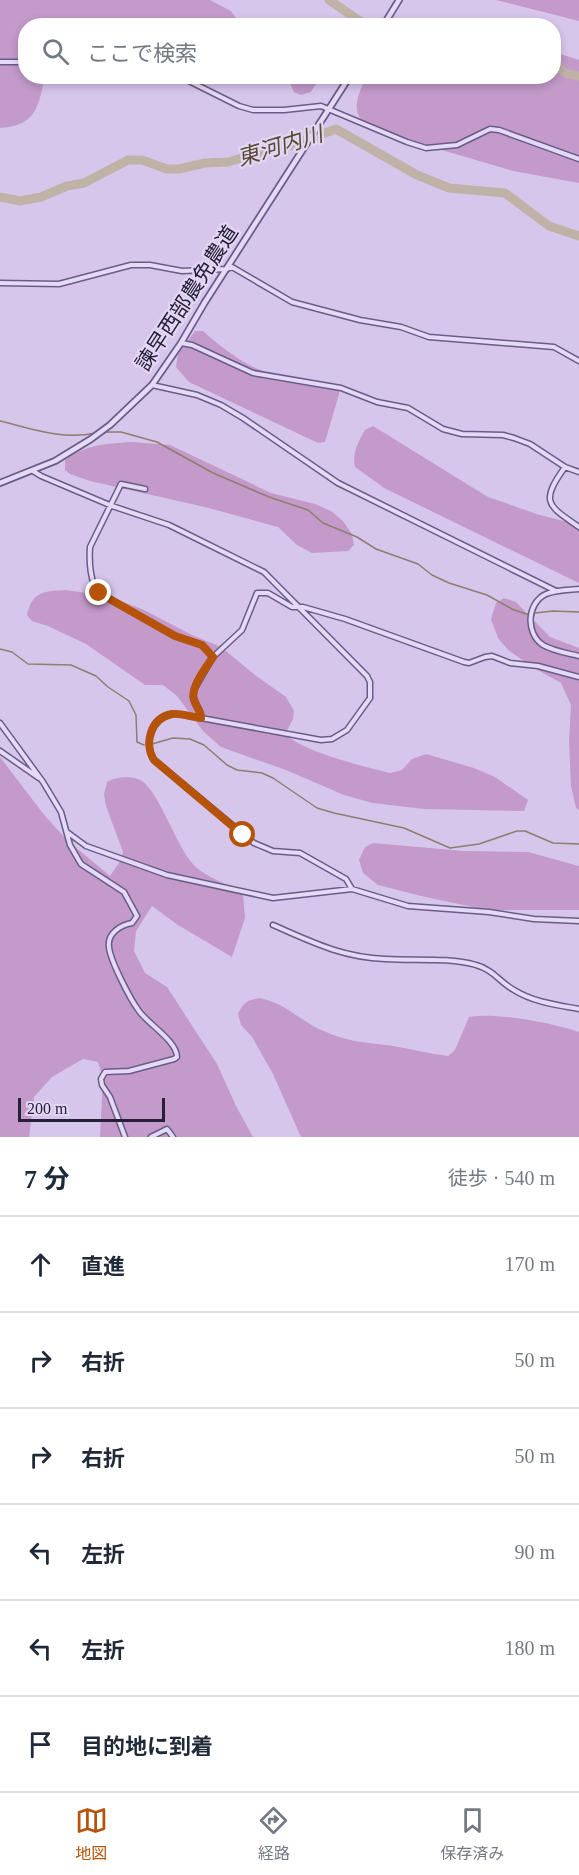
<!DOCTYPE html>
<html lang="ja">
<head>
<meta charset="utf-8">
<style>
	body { margin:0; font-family:"Times New Roman","Noto Sans JP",serif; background:#f6f6f7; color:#1f2937 }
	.scale { position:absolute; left:18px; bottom:15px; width:147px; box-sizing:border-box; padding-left:6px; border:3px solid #252038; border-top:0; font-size:16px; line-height:21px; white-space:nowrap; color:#252038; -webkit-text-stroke:4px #e3d6f4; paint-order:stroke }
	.stop { position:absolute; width:18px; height:18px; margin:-14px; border:4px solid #b45309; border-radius:50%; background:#fff }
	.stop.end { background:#b45309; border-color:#fff; box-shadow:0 2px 6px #0008 }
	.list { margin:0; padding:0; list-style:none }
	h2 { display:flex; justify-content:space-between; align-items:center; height:78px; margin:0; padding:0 24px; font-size:26px }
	h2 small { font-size:20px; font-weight:400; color:#747a83 }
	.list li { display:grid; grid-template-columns:39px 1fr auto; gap:18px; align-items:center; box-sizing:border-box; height:96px; padding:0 24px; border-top:2px solid #e0e1e3 }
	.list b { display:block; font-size:22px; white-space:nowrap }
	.list em { font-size:20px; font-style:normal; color:#747a83 }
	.icon { flex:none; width:33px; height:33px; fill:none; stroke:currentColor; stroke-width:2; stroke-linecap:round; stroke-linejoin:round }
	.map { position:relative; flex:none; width:579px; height:1137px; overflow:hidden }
	.search { position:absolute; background:#fff; box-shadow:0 3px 9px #0003; left:18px; right:18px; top:18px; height:66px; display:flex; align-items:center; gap:15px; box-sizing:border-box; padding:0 21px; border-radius:24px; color:#747a83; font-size:22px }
	.sheet { height:654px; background:#fff }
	nav { display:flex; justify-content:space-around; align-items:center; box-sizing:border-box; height:84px; border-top:2px solid #e0e1e3; background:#fff; font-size:16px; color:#747a83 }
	nav a { display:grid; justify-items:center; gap:3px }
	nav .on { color:#b45309 }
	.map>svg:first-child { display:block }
	.green { fill:#c39aca }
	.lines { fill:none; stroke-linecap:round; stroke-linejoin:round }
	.stream { stroke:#8e7e6e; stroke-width:1.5 }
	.river { stroke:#c0b2a7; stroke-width:9 }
	.minor-casing { stroke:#685d87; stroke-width:7 }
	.tertiary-casing { stroke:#685d87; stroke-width:8 }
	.minor { stroke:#e6d9f7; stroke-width:4 }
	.tertiary { stroke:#e6d9f7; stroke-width:4.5 }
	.route { stroke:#b45309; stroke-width:8 }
	.labels { text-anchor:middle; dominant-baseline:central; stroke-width:4.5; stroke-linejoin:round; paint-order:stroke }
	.street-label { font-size:21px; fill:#252038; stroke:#e3d6f4 }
	.water-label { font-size:22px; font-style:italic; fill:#574a30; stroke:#e3d6f4 }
</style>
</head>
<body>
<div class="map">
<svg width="579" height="1137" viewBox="0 0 579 1137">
	<rect width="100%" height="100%" fill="#d7c6ec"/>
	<path class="green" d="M0,0H210L231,11L241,25L26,26V76L54,77L43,84C38,113 30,126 0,128Z
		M496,0H579V21Z
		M554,52L579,60V183L513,171L370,129C349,112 357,98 366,77L554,76Z
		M287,77V76L320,77L311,92L301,95L294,92Z
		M195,331H203C228,353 254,373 288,378C305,381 324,379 339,386V394L325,442L318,443L189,382L176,367L178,354Z
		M373,426L488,497L540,515L579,525V583L384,488L355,467C352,453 358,442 365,430Z
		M132,442L170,445L271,493L315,504L331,511L343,521L352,534L354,545L348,551L312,553L297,545L278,527L209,508L90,481L70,474L65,470V460C87,444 105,444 132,442Z
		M66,590L107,596L142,609L192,635L221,647L255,675L286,697L294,711L293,719L285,734C305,753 363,766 390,773L402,770L412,759L426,754L474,768L495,777L528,800L524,811L424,809L373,803L344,795L286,770L221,747L203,731L177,696L163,685H145L86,644L48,626L32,621L27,615C32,591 45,591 66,590Z
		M504,598L516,602L550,637L579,648V810L576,808L571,786L569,741L571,705L561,683L534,668L508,650L498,638L491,619L496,603Z
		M0,757L45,816L67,840L110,876L121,860L123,852L106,806L104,794L107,782C116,777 132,775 142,781C158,791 177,846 192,863C205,878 228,883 243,894L245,918L232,957L178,925L152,906L136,931L134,951L145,973L167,987L217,1064L236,1106L253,1137H100L103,1078L98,1062L83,1059L52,1077L34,1097L29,1137H0Z
		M373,843L464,851L528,852L579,866V910H487L421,896L378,885L363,873L359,860L365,847Z
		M260,998C286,1003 302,1023 326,1032C351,1043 367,1042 393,1046C412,1049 430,1054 448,1056L455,1050L469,1017C497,1012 552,1023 579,1032V1137H301L273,1074L252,1037L241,1025L238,1014C243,1002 248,1000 260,998Z"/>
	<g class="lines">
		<path class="stream" d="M0,421C33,429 61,440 96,433
			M103,432H121L157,442L213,473L269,497L308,510L323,523L357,537L376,549L418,564L432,575L449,583L487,595L512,609L526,614L553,611L579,612
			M0,649L12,652L28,664L71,665L96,676L108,687L129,701L136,715L137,742L144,745
			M152,744L173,738L190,739L204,745L227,765L237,770L262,773L273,778L317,808L334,813L404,828L450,848L479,844L517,831H525L553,843L579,844"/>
		<path class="river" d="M329,0L363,23
			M554,65L568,74L579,76
			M0,197L20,201L41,197L67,186L84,183L128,160H142L167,169H179L205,163L228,162L263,152L275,151L336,129L417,175L449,188L505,193L549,226L579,236"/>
		<g class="minor-casing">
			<path id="minor" d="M0,62H26
				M179,76L239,106L253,110H284L321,106L407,142L426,148L457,145L490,129L499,130L579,159
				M0,283L59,284L131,265H150L182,271L227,269L232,267L292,302L360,320L401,327L429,337L554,347L579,361
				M181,343L192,345L253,373L341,388L377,402L408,408L443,429L462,434L503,435L514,438L530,444L565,467L579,472
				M152,385L197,395L221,405L243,418L338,483L556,591
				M565,467C540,502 547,505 579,527
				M33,471L41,476L112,506L169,525L264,572L367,676L370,682V698L347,730L332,739L321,740L201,718
				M145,489L121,484L90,547C89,561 90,583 99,593L175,636L202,645L213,657
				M579,589C568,590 556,590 546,594C527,603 525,633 543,645C553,651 567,653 579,656
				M0,723L43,782L61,812L70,845L81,864L124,892L137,916L132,923C121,925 107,933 109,947C110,960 130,999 139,1011C148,1024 177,1041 177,1057L174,1059L129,1071L105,1072L101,1079L102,1085L110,1097L125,1137
				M0,751L39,778
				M67,832L86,846L167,875L273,898L352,889L408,906L489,912L534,919L579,921
				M352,889L346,879L300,853L273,851L254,843L154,760C144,744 150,719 172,714C180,713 192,717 201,718V714L193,697L194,690L213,657L242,630L257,593H268L292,607H303L345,619L464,662L469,663L485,657L492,656L510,663L538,666L579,677
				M273,925C312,942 341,957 385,959C415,961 447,957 476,965C492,969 501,983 514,990C533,1002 557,1005 579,1009
				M151,1137L167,1129L173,1137"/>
		</g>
		<g class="tertiary-casing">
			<path id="tertiary" d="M383,26L399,0
				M0,483L55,461L91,439L110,425L152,385L181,343L205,302L350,76"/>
		</g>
		<use href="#minor" class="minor"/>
		<use href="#tertiary" class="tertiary"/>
	</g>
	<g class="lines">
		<path class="route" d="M99,593L175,636L202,645L213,657C206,668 190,687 194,700C196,707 201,711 201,718C192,717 180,713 172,714C150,718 144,744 154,760L243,835"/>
	</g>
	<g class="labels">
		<g class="street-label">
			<text transform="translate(187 298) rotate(-57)">諫早西部農免農道</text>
		</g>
		<g class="water-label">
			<text transform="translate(280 146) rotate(-17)">東河内川</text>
		</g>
	</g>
</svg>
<div class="scale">200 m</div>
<div class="stop" style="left:243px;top:835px"></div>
<div class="stop end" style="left:99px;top:593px"></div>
<div class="search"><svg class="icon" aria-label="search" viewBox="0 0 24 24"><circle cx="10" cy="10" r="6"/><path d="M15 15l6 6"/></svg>ここで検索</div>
</div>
<section class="sheet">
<h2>7 分<small>徒歩 · 540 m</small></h2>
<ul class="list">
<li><svg class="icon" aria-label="ahead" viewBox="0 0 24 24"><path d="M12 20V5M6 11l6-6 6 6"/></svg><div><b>直進</b></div><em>170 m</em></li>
<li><svg class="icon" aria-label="right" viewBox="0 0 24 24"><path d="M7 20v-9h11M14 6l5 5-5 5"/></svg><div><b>右折</b></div><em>50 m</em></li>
<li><svg class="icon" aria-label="right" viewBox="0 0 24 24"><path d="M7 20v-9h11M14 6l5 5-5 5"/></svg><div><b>右折</b></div><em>50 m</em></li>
<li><svg class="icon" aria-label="left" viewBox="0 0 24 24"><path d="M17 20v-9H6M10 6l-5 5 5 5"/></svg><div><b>左折</b></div><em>90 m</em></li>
<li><svg class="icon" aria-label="left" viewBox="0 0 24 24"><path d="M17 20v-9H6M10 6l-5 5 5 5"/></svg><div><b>左折</b></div><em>180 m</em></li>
<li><svg class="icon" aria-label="arrive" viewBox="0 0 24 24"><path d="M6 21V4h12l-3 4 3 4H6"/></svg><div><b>目的地に到着</b></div></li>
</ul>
</section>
<nav>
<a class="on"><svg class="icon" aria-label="map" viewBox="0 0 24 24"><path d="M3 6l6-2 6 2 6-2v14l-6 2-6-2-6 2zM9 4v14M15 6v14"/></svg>地図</a>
<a><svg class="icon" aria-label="directions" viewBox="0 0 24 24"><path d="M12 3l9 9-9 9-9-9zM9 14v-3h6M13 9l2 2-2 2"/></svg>経路</a>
<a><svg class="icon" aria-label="saved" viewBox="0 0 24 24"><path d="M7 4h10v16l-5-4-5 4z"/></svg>保存済み</a>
</nav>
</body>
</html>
